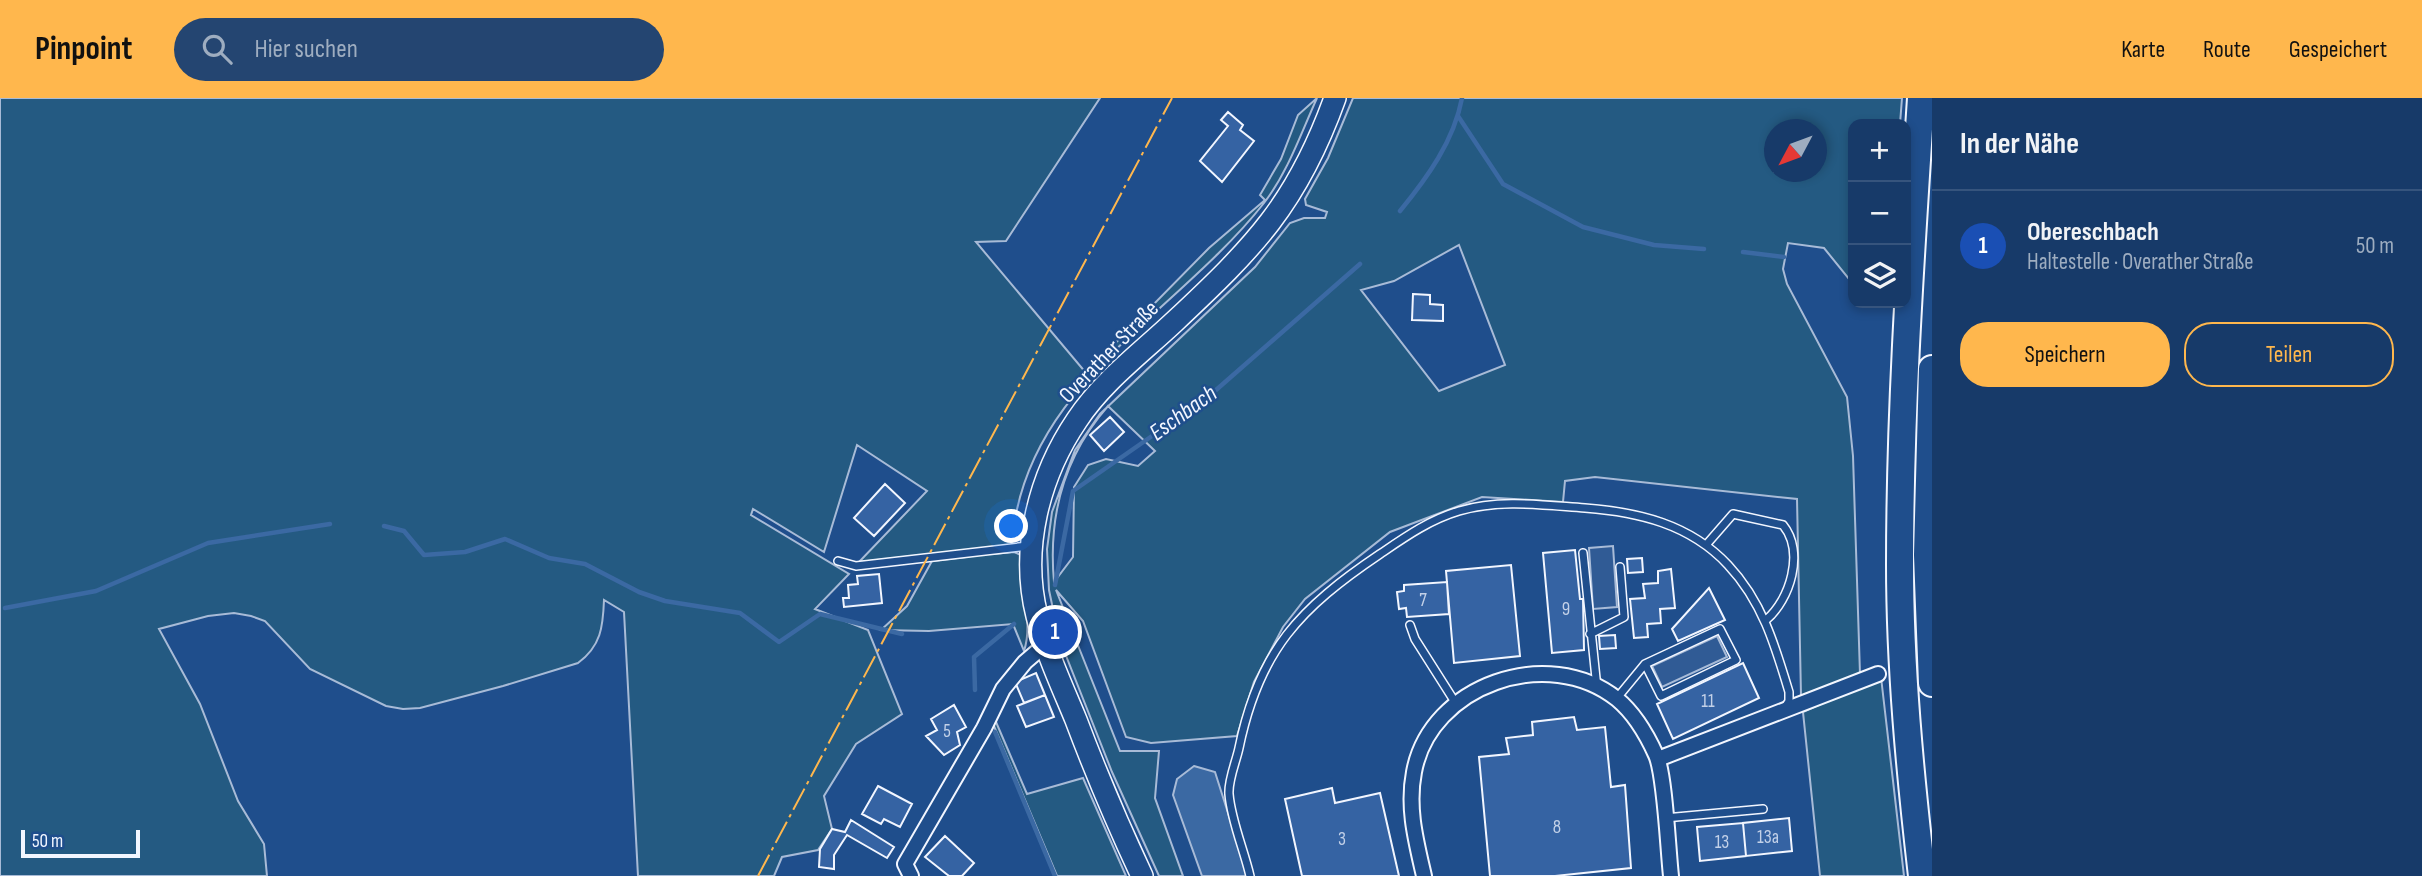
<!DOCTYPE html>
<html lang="de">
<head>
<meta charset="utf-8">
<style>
	body { margin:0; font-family:"Sofia Sans Condensed",sans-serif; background:#244571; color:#f1f3f6 }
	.controls { position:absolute; right:21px; top:21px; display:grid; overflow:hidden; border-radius:14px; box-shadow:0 4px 10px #0003 }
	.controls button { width:63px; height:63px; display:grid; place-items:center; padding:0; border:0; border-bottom:2px solid #36547d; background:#173a69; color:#f1f3f6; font:35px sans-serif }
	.compass { position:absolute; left:1764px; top:21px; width:63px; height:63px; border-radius:50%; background:#173a69; box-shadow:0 4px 10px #0003; rotate:229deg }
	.scale { position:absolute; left:21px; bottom:18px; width:119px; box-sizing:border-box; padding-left:7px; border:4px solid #f2f6ff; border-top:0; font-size:19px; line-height:24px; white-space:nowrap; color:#f2f6ff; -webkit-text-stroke:5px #1f4e8c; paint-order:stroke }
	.you { position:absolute; left:1012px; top:429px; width:24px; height:24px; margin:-18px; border:5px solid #fff; border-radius:50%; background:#1a73e8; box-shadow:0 0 0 10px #1a73e833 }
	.badge { display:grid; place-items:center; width:46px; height:46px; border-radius:50%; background:#ffb74d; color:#fff; font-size:23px; font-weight:700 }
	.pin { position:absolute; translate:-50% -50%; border:4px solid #fff; box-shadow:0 2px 7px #0006 }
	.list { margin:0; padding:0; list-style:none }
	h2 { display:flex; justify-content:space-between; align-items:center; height:91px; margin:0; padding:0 28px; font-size:30px }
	h2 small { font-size:23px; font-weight:400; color:#9eadc0 }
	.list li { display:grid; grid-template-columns:46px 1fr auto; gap:21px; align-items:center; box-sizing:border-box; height:112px; padding:0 28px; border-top:2px solid #36547d }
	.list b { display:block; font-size:26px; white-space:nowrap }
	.list p { margin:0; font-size:23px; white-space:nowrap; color:#9eadc0 }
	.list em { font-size:23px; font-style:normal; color:#9eadc0 }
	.actions { display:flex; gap:14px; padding:21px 28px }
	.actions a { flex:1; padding:16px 0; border:2px solid #ffb74d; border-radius:28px; text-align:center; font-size:24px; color:#ffb74d }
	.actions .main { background:#ffb74d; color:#111 }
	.icon { flex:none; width:38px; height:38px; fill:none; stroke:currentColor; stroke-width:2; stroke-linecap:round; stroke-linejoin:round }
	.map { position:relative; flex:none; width:1932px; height:778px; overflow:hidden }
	header { display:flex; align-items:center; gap:42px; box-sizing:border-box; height:98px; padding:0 35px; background:#ffb74d; color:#111 }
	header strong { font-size:33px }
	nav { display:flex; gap:38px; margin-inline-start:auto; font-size:24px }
	.search { width:490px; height:63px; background:#244571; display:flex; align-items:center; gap:18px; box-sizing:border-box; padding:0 24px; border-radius:38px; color:#9eadc0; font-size:26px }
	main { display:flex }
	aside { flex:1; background:#173a69 }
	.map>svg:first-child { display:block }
	.green { fill:#245a82; stroke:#a8bbd7; stroke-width:2; fill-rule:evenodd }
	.parking { fill:#305b95; stroke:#a8bbd7; stroke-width:2 }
	.water { fill:#3b69a3; stroke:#a8bbd7; stroke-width:2 }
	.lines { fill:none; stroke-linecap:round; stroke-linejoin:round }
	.stream { stroke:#3b69a3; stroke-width:4.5 }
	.building { fill:#3563a3; stroke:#f2f6ff; stroke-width:2 }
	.service-casing { stroke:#f2f6ff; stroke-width:10 }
	.minor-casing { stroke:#f2f6ff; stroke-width:18 }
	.secondary-casing { stroke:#f2f6ff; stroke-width:24 }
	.motorway-casing { stroke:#f2f6ff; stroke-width:30 }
	.service { stroke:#1f4e8c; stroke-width:7 }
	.minor { stroke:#1f4e8c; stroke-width:14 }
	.secondary { stroke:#1f4e8c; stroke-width:21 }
	.motorway { stroke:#1f4e8c; stroke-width:26 }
	.power { stroke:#ffb74d; stroke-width:2; stroke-dasharray:24 5 3.5 5; stroke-linecap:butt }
	.labels { text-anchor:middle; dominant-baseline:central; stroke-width:5; stroke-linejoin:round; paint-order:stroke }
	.number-label { font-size:19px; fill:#c3d1e8 }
	.street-label { font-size:23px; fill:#f2f6ff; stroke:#1f4e8c }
	.water-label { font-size:24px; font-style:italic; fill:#f2f6ff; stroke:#1f4e8c }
</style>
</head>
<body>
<header>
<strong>Pinpoint</strong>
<div class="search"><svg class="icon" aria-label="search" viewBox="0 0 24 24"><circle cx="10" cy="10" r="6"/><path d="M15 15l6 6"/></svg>Hier suchen</div>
<nav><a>Karte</a><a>Route</a><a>Gespeichert</a></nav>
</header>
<main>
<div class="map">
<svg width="1932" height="778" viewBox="0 0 1932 778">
	<rect width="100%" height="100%" fill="#1f4e8c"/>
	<path class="green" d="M0,0H1100L1006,143L976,144L1086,275L1209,150L1265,102L1260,97L1281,61L1298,17L1317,0C1301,35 1288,74 1264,105C1176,217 1022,289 1012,447L859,464L927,393L857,347L824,454L753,411L751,417L849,476L815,511L868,532L902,616L856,646L824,698L832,731L818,752L782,759L774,778H638L624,514L604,502C603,529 601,548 578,565L503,588L420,610L403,611L386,608L310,571L265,523L251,518L234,515L208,518L159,531L200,606L238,703L264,746L267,778H0Z
		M1353,0H1902L1900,26H1853V186L1824,150L1788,145L1783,171L1787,186L1847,299L1853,358L1860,576L1801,598L1797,401L1595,379L1565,383L1563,404L1482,399L1390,434L1305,501L1283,529L1254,584L1237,638L1151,645L1126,639L1083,523L1056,492L1120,653H1159L1155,700L1183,778H1159L1112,674L1059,540L1049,492L1047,451L1052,414L1075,352L1100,316L1255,169L1290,125L1304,120H1325L1327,114L1306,107L1305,101L1328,60ZM1774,32H1816V74H1774ZM1459,147L1505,267L1439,293L1361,192L1394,183ZM1108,308L1155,353L1138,368L1106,361L1088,367L1074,389L1073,459L1054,484C1048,418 1064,358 1108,308Z
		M993,451L994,456L1014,454L1021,457C1022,487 1033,527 1024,553L1013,526L929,533L881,532L907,508L932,463L966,459Z
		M1881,579L1904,778H1820L1803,614Z
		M993,617L1027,696L1083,680L1126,778H1057L991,621Z"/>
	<path class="parking" d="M1613,448L1617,509L1593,511L1589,450Z
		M1717,538L1727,559L1662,589L1652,568Z"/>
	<path class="water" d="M1194,668L1215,674L1248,778H1202L1173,697L1177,681Z"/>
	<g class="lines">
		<path class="stream" d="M1458,18L1503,86L1583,129L1654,147L1704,151
			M1400,113C1427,80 1454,43 1462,0
			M1743,154L1784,159
			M384,428L404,433L424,457L465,454L505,441L549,460L585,466L639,494L665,503L740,515L779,544L820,516L902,536
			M1055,487L1073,393L1208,299L1360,166
			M5,510L96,493L208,445L330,426
			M975,592L974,559L1014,526
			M995,634L1055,778"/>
	</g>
	<path class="building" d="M1228,14L1243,27L1240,32L1254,43L1222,84L1200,63L1228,28L1221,22Z
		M1413,196L1430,197V206L1443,207V223L1412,222Z
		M1110,319L1124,334L1104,353L1090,337Z
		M885,386L905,405L874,438L854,420Z
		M1575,452L1580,501H1583L1584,552L1552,555L1543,455Z
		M1642,460L1643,474L1628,475L1627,461Z
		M1511,467L1520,558L1454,565L1446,473Z
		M1671,471L1675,510L1660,511L1661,525L1647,526L1648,539L1634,540L1630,501L1645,500L1643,486L1658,485V473Z
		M879,476L882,505L844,509L843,500H849L848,487L858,486L857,478Z
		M1447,484L1449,516L1407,519L1406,510L1399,511L1397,494L1404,493V487Z
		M1709,490L1725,522L1678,543L1672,531Z
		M1615,537L1616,550L1600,551L1599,538Z
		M1743,565L1759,600L1673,641L1657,606Z
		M1036,575L1045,597L1024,605L1015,584Z
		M1045,597L1054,619L1026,629L1017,608Z
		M954,607L966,629L957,634L960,647L944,657L926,638L937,632L931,621Z
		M1574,619L1577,632L1605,629L1611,689L1625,687L1631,770L1555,778H1490L1479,659L1509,656L1506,640L1533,637L1532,624Z
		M878,688L912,706L900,729L884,721L881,726L862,716Z
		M1332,690L1335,705L1380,695L1399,778H1302L1285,701Z
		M1789,720L1792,753L1746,758L1743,725Z
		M851,722L894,749L887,760L847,737L834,757V771L819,769L820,751L832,731L845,734Z
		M1743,725L1746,758L1700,763L1697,729Z
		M945,738L974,765L962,778H949L925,759Z"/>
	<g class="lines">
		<g class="service-casing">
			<path id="service" d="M1706,447L1733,416L1783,427C1805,454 1790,502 1766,522
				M1583,455L1597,590
				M838,463L856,468L1028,448
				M1410,527L1415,541L1455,604
				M1590,536L1624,519L1620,469
				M1617,600L1645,566L1720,531L1736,562L1661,598L1645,566
				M1665,720L1763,711
				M1250,778C1244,752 1231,722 1229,696C1228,682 1236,664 1239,650C1259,552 1300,510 1380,456C1405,439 1429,422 1459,413C1500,401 1542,407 1585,410C1638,414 1690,426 1728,467C1762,503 1775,547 1789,594V603L1784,611"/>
		</g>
		<g class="minor-casing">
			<path id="minor" d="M1658,661L1878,576
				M911,778L905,766L984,630L1003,591L1025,564L1046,546
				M1424,778C1416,743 1407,710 1414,674C1430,587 1548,546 1617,601C1634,615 1647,637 1656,657C1665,676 1668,752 1671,778"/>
		</g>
		<g class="secondary-casing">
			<path id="secondary" d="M1142,778C1118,727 1096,675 1076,622C1062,588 1046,554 1037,518C1020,451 1039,378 1077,322C1102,284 1141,255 1174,224C1254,149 1297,106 1335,0"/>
		</g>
		<g class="motorway-casing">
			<path id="motorway" d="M1921,0C1911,155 1900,310 1900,466C1900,570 1910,675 1922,778
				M1932,271L1927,457L1932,585"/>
		</g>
		<use href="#service" class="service"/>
		<use href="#minor" class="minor"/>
		<use href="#secondary" class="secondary"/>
		<use href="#motorway" class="motorway"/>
		<path class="power" d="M758,778L1172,0"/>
	</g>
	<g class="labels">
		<g class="number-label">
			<text x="1423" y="502">7</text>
			<text x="1566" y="511">9</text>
			<text x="1708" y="603">11</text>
			<text x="947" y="633">5</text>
			<text x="1557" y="729">8</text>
			<text x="1768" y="739">13a</text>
			<text x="1342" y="741">3</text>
			<text x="1722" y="744">13</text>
		</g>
		<g class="street-label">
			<text transform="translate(1109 254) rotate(-46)">Overather Straße</text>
		</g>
		<g class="water-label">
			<text transform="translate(1183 315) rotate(-36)">Eschbach</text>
		</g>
	</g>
</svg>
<div class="controls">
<button>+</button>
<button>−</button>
<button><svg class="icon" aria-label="layers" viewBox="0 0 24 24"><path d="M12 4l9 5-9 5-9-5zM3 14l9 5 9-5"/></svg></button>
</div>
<svg class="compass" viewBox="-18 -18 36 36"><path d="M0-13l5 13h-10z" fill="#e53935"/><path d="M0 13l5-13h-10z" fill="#9eadc0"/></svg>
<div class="scale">50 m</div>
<div class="you"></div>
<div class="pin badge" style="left:1055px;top:534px;background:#1a4fb4">1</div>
</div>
<aside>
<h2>In der Nähe<small></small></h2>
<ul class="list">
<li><span class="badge" style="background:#1a4fb4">1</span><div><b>Obereschbach</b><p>Haltestelle · Overather Straße</p></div><em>50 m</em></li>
</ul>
<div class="actions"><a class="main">Speichern</a><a>Teilen</a></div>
</aside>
</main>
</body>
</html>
